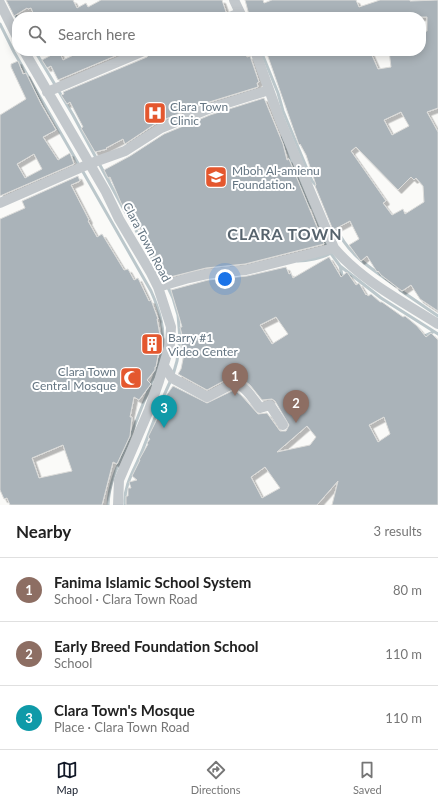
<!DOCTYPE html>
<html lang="en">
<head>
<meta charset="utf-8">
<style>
	body { margin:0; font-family:Lato,sans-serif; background:#f2f2f2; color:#222 }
	.you { position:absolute; left:225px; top:279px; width:14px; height:14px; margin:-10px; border:3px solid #fff; border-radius:50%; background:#1a73e8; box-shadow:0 0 0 6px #1a73e833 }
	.badge { display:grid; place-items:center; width:26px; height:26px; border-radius:50%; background:#111827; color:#fff; font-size:13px; font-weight:700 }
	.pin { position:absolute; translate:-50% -33px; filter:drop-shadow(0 1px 2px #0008) }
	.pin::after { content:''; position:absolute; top:21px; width:14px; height:12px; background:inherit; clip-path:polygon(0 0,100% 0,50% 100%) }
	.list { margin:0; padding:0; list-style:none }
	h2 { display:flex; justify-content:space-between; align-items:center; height:52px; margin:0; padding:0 16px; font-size:17px }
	h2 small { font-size:13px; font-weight:400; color:#767676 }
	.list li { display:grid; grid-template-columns:26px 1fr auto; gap:12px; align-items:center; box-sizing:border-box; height:64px; padding:0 16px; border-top:1px solid #e0e0e0 }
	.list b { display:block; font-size:15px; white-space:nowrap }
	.list p { margin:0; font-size:13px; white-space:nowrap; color:#767676 }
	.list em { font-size:13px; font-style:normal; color:#767676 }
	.icon { flex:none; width:22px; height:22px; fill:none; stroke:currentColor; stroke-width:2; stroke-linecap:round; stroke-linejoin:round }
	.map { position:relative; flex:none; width:438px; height:505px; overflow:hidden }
	.search { position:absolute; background:#fff; box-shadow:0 2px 10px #0003; left:12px; right:12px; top:12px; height:44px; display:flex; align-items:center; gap:10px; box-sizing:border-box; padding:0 14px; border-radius:16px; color:#767676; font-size:15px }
	.sheet { height:244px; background:#fff }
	nav { display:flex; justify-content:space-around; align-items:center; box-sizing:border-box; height:56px; border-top:1px solid #e0e0e0; background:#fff; font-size:11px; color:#767676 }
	nav a { display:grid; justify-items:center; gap:2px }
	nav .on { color:#111827 }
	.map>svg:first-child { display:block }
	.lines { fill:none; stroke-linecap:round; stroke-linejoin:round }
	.stream { stroke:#bbc7cb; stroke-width:3 }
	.building { fill:#aab3b9; stroke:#dcdcda; fill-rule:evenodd; filter:url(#shadow) }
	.minor { stroke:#c3c8cc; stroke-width:10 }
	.labels { text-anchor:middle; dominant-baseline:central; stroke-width:4; stroke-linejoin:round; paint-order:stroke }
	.poi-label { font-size:12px; fill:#657683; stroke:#fff; text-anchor:start }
	.street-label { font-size:12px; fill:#657683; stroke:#fff }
	.district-label { font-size:16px; font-weight:bold; letter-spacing:1px; fill:#57646e; stroke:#fff }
</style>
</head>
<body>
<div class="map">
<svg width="438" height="505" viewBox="0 0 438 505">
	<defs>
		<filter id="shadow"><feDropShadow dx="3.5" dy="3.5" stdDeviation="0" flood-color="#0004"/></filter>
	</defs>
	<rect width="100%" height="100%" fill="#fafaf8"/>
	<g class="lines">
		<path class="stream" d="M14,12L17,18
			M0,24L14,52L79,165
			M35,51L73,115L122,206L164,279L173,298L178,315L180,339L177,361L173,375
			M264,51L263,56L278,93L283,111L312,181L318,187
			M282,137L309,205L313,209L327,248L340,266L381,298L438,334
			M82,170L151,291C155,300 159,310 161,320C168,348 155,374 145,399C138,416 132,433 125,450C116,469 109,484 108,505
			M335,225C347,255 371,268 396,286
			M298,261C307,261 322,258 329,254
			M340,266L343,279
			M400,290L438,316
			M422,337L433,332
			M125,505C123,485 136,467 143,449C152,426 160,403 171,380"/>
	</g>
	<path class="building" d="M6,0H73L77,8L86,3L88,7L101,0H222L226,12L212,17H37L36,14L34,15L31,8L28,9L27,8L14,16Z
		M245,0H263L264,3L272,0H356L359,7L380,0H410V1L438,0V108L427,112L438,132V311L420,299L411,285L402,291L381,275L378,271L377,272L367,256L361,261L360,260L349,245L359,239L350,221L333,230L315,186L316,185L306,155L300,144L299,145L266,51H370L378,69L391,67L389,51H421V42L425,41L423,32L427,31V17H254L253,13L249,15ZM401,112L409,126L392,135L384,120ZM356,147L398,190L411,177L414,180L416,178L423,186L424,202L405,214L403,209L392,215L383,203L386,201L351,151Z
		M59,51L63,60L82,51H127L58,80L51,66L47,68L42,60Z
		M150,51H245L247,57L250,56L259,82L257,83L258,87L206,103L158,122L125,144L123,139L106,148L107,149L95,152L81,128L83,127L70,102L67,104L61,95L64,94L63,92L147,57L149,55Z
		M18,61L23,74L26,73L41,104L56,130L43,137L58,160L70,153L74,164L0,196V115L26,99L11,67V64ZM34,154L42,169L25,178L17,164Z
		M264,98L283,144L287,160L289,159L324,244L245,264L206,268L166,278L152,256L155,255L145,243L148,241L137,224L135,226L129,217L121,203L110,177L108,178L104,170L130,156L164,134L210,115Z
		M78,176L80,181L71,185L89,220L88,221L97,237L102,234L124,270L128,269L134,280L138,278L149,301L151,300L158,319H157L160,335H161L162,350H159L156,367H155V370L147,380L151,384L139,400L134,397L130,417H132L130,436L117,464L113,462L102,505H10L7,498L4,499L0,490V219L25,208L22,201ZM63,445L72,471L39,478L32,458Z
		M329,257L341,277L347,272L356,285L359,283L366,295L367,294L368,296L371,294L380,302H382L403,317L405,316L417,326L426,337L431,333L438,340V505H332L338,481L317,505H126V496H128V488H131L129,482L137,480L132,476L140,460H139L148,444L147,443L150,439L148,437L163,407L162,406L167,398L165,397L173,386L207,403L234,390L241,395L258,414L267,413L280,431H286L289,425L275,401L272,399L262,400L250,385L241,378L231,377L207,390L178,374L181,369L184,354H182L181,343H184L180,327H182L171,290L208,280L247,276L286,267L289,274L291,273L293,278ZM276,317L288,334L272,344L260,325ZM384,417L390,434L378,442L369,425ZM307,426L316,437L310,445L277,452ZM265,467L280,488L262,498L251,477Z"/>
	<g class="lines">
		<path class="minor" d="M234,0L242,17
			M0,3L17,37
			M230,17L240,13
			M24,51L106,192L119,219L151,273L158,287L171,327L170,344L159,381L149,410L119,480L118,505
			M255,51L280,120L334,248C362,281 402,301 438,324
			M47,92L144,51
			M0,203L89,164L125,151L161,128L208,109L269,90
			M158,287L189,278L207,274L246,270L334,248
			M164,366L172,378L207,397L234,383C246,386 253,399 260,408L270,405L283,425"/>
	</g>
	<defs>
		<g id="hospital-square" transform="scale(1.15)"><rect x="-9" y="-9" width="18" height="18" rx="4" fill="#e4572e" stroke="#fff"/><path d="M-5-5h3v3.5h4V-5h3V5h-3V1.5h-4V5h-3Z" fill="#fff"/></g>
		<g id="school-square" transform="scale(1.15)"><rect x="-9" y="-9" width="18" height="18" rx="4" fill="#e4572e" stroke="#fff"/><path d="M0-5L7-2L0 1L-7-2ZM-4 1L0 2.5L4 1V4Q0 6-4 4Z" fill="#fff"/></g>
		<g id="building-square" transform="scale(1.15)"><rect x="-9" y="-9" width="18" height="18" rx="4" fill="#e4572e" stroke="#fff"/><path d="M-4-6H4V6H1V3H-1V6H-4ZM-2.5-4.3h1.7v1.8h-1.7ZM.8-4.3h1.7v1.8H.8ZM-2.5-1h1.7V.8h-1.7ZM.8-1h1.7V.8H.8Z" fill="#fff"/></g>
		<g id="mosque-square" transform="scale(1.15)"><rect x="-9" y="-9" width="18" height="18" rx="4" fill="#e4572e" stroke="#fff"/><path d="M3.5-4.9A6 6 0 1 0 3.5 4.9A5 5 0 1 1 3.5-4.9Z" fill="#fff"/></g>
	</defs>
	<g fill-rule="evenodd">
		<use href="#hospital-square" x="155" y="113"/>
		<use href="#school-square" x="216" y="177"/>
		<use href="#building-square" x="152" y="344"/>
		<use href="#mosque-square" x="131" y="378"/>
	</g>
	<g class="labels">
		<g class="poi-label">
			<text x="170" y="106">Clara Town<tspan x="170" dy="14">Clinic</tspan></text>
			<text x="232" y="170">Mboh Al-amienu<tspan x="232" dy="14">Foundation.</tspan></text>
			<text x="168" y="337">Barry #1<tspan x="168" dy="14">Video Center</tspan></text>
			<text x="116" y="371" text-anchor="end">Clara Town<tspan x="116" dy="14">Central Mosque</tspan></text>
		</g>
		<g class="street-label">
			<text transform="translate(147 242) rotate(62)">Clara Town Road</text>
		</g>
		<g class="district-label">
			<text x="285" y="233">CLARA TOWN</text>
		</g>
	</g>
</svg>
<div class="you"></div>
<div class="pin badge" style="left:235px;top:396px;background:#8d6e63">1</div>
<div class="pin badge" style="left:296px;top:423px;background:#8d6e63">2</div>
<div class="pin badge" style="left:164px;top:428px;background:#0f9aa8">3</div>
<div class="search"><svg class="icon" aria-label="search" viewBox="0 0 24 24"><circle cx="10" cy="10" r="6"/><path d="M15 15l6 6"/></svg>Search here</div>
</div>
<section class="sheet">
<h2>Nearby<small>3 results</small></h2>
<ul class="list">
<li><span class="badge" style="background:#8d6e63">1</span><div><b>Fanima Islamic School System</b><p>School · Clara Town Road</p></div><em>80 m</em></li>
<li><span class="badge" style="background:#8d6e63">2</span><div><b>Early Breed Foundation School</b><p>School</p></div><em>110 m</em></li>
<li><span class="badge" style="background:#0f9aa8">3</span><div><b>Clara Town's Mosque</b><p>Place · Clara Town Road</p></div><em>110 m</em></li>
</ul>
</section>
<nav>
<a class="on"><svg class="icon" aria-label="map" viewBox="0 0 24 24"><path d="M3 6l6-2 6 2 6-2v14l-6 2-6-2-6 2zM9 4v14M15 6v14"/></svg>Map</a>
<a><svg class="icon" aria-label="directions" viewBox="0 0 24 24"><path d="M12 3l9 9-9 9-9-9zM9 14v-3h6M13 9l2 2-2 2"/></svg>Directions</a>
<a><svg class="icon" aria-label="saved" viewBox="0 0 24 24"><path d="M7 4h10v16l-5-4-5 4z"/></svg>Saved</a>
</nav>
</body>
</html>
